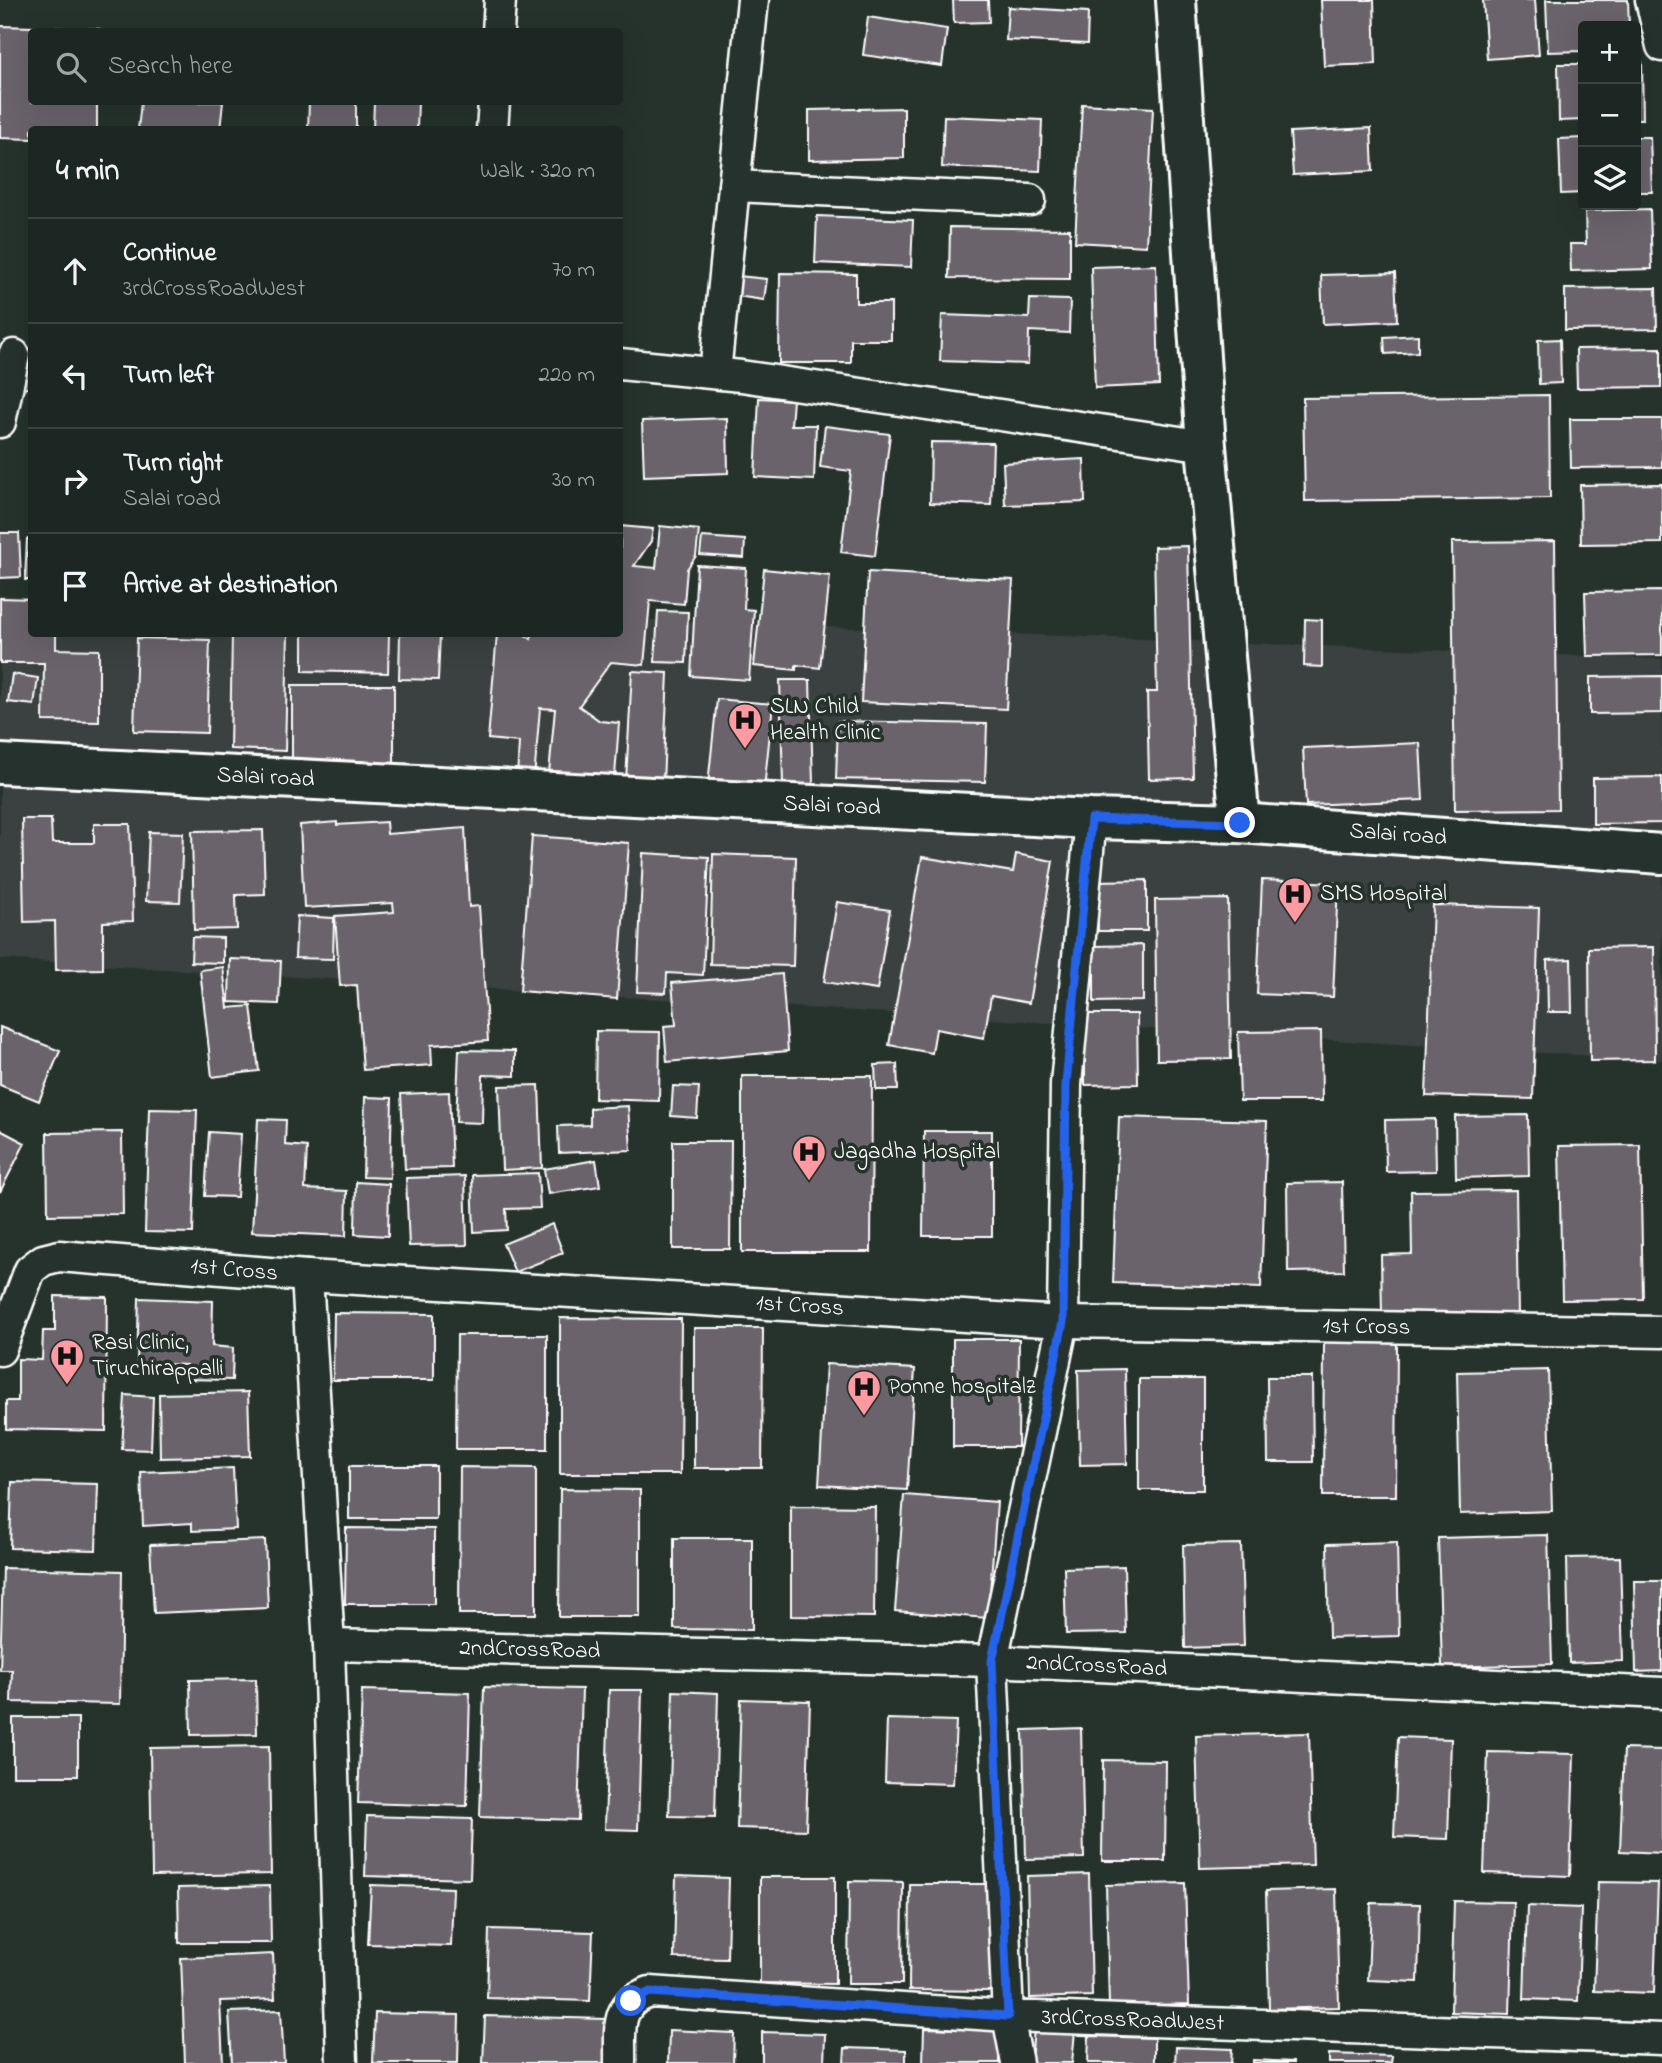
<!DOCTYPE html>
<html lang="en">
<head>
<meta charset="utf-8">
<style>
	body { margin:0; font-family:"Indie Flower",sans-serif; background:#29322f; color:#f1f3f6 }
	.controls { position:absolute; right:21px; top:21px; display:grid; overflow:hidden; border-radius:7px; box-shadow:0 7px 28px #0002 }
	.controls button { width:63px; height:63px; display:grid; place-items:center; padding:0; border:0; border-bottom:2px solid #3a4340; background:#1c2622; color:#f1f3f6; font:35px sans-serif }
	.stop { position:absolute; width:21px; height:21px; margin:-16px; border:5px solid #2563eb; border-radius:50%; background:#fff }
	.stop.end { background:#2563eb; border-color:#fff; box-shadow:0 2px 7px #0008 }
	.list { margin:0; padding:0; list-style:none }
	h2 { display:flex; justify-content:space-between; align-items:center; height:91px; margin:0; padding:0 28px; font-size:30px }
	h2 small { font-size:23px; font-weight:400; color:#a0a5a5 }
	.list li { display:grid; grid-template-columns:46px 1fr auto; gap:21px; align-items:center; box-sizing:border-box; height:105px; padding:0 28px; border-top:2px solid #3a4340 }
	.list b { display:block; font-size:26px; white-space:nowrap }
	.list p { margin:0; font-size:23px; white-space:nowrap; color:#a0a5a5 }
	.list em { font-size:23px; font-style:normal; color:#a0a5a5 }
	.icon { flex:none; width:38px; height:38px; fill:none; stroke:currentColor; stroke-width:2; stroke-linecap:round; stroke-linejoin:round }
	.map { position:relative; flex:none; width:1662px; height:2063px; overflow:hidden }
	.search { position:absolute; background:#1c2622; box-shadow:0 7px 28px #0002; left:28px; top:28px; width:595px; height:77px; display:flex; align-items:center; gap:18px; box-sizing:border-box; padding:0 24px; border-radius:7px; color:#a0a5a5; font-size:26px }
	.panel { position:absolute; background:#1c2622; box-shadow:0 7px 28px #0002; left:28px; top:126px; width:595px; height:511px; border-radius:7px }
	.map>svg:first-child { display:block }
	.built { fill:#3b4140 }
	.building { fill:#6b636c; stroke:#fff; stroke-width:2 }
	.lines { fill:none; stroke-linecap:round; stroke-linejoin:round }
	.street-casing { stroke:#fff; stroke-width:35 }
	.secondary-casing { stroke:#fff; stroke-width:44 }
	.street { stroke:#26332d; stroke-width:30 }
	.secondary { stroke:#26332d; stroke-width:38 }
	.route { stroke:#2563eb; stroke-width:9 }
	.labels { text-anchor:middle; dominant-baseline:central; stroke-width:7; stroke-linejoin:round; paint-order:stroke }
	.poi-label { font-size:23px; fill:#fff; stroke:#26332d; text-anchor:start }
	.street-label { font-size:23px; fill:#fff; stroke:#26332d }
</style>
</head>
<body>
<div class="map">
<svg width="1662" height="2063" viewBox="0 0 1662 2063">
	<rect width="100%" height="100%" fill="#26332d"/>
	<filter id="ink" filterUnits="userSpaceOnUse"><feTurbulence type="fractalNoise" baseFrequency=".0143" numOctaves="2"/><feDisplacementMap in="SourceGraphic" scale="14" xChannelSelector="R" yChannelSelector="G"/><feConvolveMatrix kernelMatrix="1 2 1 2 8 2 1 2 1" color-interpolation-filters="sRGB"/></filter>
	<g filter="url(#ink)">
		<path class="built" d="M0,596L31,597L32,634H620V619L1662,659V1060L0,959Z"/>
		<path class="building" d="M953,0H988L989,22L954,23Z
			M1321,0H1374L1376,64L1324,66Z
			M1483,0H1535L1539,55L1487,59Z
			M1546,0H1628L1629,26H1583V51L1548,52Z
			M1008,7L1088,12L1087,44L1006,40Z
			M868,17L947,29L942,66L863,55Z
			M0,26L100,29V32H32V102H97V130H32V139L0,138Z
			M1636,62H1642L1643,119H1636Z
			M1558,64H1583V120L1559,121Z
			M141,102H223L220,130H138Z
			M309,102H356V130H308Z
			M374,102H418L417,130H373Z
			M1082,104L1153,108L1146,246L1075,242Z
			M904,108V158L809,160V110Z
			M944,116L1042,120L1040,171L942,167Z
			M1371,128L1373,171L1293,175L1290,132Z
			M1636,137H1650L1652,192H1636Z
			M1583,138V193L1561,194L1559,139Z
			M1650,209L1652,269L1571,271L1570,244H1586L1585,211Z
			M817,216L913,220L911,267L815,263Z
			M950,227L1070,229V279L949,278Z
			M1156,265L1159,385L1095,388L1091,267Z
			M780,273L856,274V303H891V340H851V363H779Z
			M1395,273L1397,321L1323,324L1321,275Z
			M738,276L767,279L764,300L736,296Z
			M1656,288L1657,329L1565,330V289Z
			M1030,299L1070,300L1069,333L1029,331L1028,364L940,361L942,315L1029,318Z
			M1418,335V352L1385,354L1384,337Z
			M1560,339L1561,383L1539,384L1538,340Z
			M1661,348V387L1577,388L1576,349Z
			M32,365V387L18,390L12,370Z
			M1549,395L1550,498L1305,501L1303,398Z
			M759,398L793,400L791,425H816L814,480L755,477Z
			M727,418L728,473L644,476L642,421Z
			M1570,419H1662V467L1571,468Z
			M825,426L890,434L875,556L841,552L851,471L820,467Z
			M931,442L993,443L991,505L930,503Z
			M1084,459L1085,502L1005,505L1003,463Z
			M1662,484V543L1581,544L1580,485Z
			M620,526L653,529L651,541L634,566L656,568L660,526L699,530L696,556L687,569L684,604L650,601L644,665L611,662L579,706L600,721L619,723L615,776L583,773L574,786L548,784L555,709L540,708L534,779L517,778L519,742L488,739L497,634H524L531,639L532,634H620Z
			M0,533H19L21,577L0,578Z
			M702,537L745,540L744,558L700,555Z
			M27,539H32V580H25Z
			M1555,541L1558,809L1455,810L1452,542Z
			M1188,546L1193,778L1149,779L1147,692H1157L1154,547Z
			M697,565L746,568L744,609L754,610L749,680L691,676Z
			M764,569L830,576L820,668L796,665V670L754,666Z
			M868,572L1013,580L1006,709L861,702Z
			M1662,591V655L1587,656L1585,592Z
			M0,598L32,599V634H56V649L99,650V722L43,721L44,663H0Z
			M658,611L688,612L686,663L655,662Z
			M1305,619L1322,620V667L1304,666Z
			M232,634H288L285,751L230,749Z
			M303,634H389L388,673L303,671Z
			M400,634H440L438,680L399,679Z
			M137,638L210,640L207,733L134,731Z
			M632,671L668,673L663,783L626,781Z
			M12,674L38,678L34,705L8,702Z
			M1662,676V713L1590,714V677Z
			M780,680H810L813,784H783Z
			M292,685H394V773L292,765Z
			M717,699L773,704L763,799L707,794Z
			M838,721L987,724L985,782L836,779Z
			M1420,743L1423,800L1306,805L1303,748Z
			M1662,777V823L1593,824V778Z
			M22,819H51L52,843H94V824H130L133,921L103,922V969L56,970L55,921L24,922Z
			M337,822V825L386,822L387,834L465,828L469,907L479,906L488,1041L431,1045L432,1065L363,1070L357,985L340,986L335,916L394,912L393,903L304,908L300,825Z
			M263,830L265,894L236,895L237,929L194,930L192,831Z
			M149,832L183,833L180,902L146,901Z
			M532,836L629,843L617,999L520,991Z
			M643,853L709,857L703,975L667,973L666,993L637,992Z
			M713,854L796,857L793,966L710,964Z
			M1016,854L1053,861L1029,1003L991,996L984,1038L936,1029L932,1053L889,1045L922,857L1013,872Z
			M1147,880V931H1098L1097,881Z
			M1262,880L1338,883L1333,997L1257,994Z
			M1228,899L1231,1059L1157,1060L1155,900Z
			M837,902L890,910L877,990L824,982Z
			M1433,905L1539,908L1533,1099L1426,1096Z
			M297,916L334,918L333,959L295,958Z
			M192,937L223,938V963L191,962Z
			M1143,945V1001L1094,1002V946Z
			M1654,947L1655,1060L1590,1061L1589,948Z
			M230,959L281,961L279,1004L229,1002Z
			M1571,959L1572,1012H1548L1547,960Z
			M223,967L228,1008L251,1006L259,1071L212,1077L200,970Z
			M782,974L788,1051L667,1062L664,1026L676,1025L672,983Z
			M1085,1014H1137L1138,1084L1085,1085Z
			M0,1027L60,1051L39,1101L0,1085Z
			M596,1031L660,1032L659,1101L595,1099Z
			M1321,1031L1322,1101H1240L1238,1032Z
			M459,1050L515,1051V1076L483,1075L482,1123L456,1122Z
			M897,1064L898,1090H876L875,1065Z
			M742,1076H872L871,1252H742Z
			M539,1085L542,1168L502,1170L499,1086Z
			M673,1086L699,1087L697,1118L671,1116Z
			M449,1092L452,1168L405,1169L401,1094Z
			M365,1097L392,1098L390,1178L363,1177Z
			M628,1106L631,1150L559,1153L558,1126L590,1125V1108Z
			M149,1109L197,1110L193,1233L145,1232Z
			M1528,1115L1529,1176L1456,1178L1455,1116Z
			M1119,1117L1267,1121L1261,1288L1113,1283Z
			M258,1119L286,1120L285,1145L307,1147L305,1189L347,1191L346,1236L252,1232Z
			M1435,1119L1436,1171L1386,1172L1385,1120Z
			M0,1130L25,1143L0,1192Z
			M924,1131H992V1236H923Z
			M122,1132L123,1214L48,1215L47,1133Z
			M209,1132L241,1134L237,1197L205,1196Z
			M673,1141H731L730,1249H673Z
			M1640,1145L1643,1299L1562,1300L1559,1146Z
			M596,1160L600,1186L548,1194L544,1169Z
			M538,1173L540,1208L506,1209L507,1230L474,1232L472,1175Z
			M465,1176L467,1245L409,1246L406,1178Z
			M356,1182L389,1184L388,1236L355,1234Z
			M1342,1182L1344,1271L1288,1272L1287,1183Z
			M1516,1190L1518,1315L1382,1316L1381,1255L1412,1254L1411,1191Z
			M552,1224L563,1253L515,1272L503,1244Z
			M55,1296L107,1297L106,1431L6,1429V1401H18V1359L42,1360L43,1331H55Z
			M139,1298L213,1301L212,1346L233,1348L232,1380L185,1379L186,1365L137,1363Z
			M334,1313L434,1314V1380H333Z
			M560,1318L681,1319L680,1474H560Z
			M694,1328H763L762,1468H694Z
			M457,1335H547V1449H456Z
			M953,1339H1019L1018,1447H953Z
			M1324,1342H1397L1396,1496H1323Z
			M826,1364L915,1369L907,1490L819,1485Z
			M1125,1369L1127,1464L1080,1465L1078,1370Z
			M1548,1370L1552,1511L1460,1514L1457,1372Z
			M1267,1377H1312L1313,1462H1268Z
			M1139,1379H1203V1490H1139Z
			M248,1392L250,1456L160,1458L159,1394Z
			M125,1395L153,1397L151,1450L122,1449Z
			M349,1466H436V1519H349Z
			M460,1467L536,1468V1614H459Z
			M233,1468L236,1529L192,1531V1523L143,1526L141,1472Z
			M12,1482L98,1484L96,1550L10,1548Z
			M560,1489L640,1490V1617H559Z
			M904,1495L997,1502L988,1618L895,1611Z
			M791,1506L875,1507L874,1617L791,1616Z
			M346,1528L434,1529V1604H345Z
			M1548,1535L1552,1664L1442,1667L1438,1538Z
			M674,1538H752V1630L674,1629Z
			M265,1540L268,1608L154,1613L150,1545Z
			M1397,1542L1399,1636L1329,1638L1327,1544Z
			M1241,1544L1244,1646L1185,1648L1183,1545Z
			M1620,1557L1623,1661L1569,1663L1567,1558Z
			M1124,1566L1126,1633L1066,1634L1064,1568Z
			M3,1568L122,1571L120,1704L11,1702L12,1670H0Z
			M1634,1581H1662V1671L1636,1672Z
			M256,1679L257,1734L191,1735L190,1680Z
			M484,1687L582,1689L578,1820L480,1817Z
			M362,1690L470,1693L467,1806L358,1803Z
			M609,1690H642L638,1830L605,1829Z
			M673,1691L718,1693L715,1817L669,1816Z
			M741,1699L810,1701L806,1830L737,1828Z
			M13,1718H78V1776H13Z
			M887,1719L956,1721L953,1784L885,1782Z
			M1081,1728L1084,1858L1026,1859L1023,1730Z
			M1309,1733L1313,1865L1200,1868L1196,1736Z
			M1398,1737L1451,1739L1448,1839L1394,1837Z
			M269,1746L271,1874L152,1876L150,1748Z
			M1624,1749L1662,1750V1853L1620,1851Z
			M1488,1752L1574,1754L1570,1876L1484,1873Z
			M1103,1760L1166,1761L1165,1861H1102Z
			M367,1816L472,1819L470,1879L365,1876Z
			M1089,1874L1092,1996L1030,1998L1027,1876Z
			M676,1876L729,1878L727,1959L674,1958Z
			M760,1877H835V1984L760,1983Z
			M849,1881L903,1882L902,1984H848Z
			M1598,1882L1658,1883L1654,1993L1594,1991Z
			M1185,1883L1189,2004L1109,2006L1106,1885Z
			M910,1884H992V1991L909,1990Z
			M371,1885L453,1888L451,1946L368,1944Z
			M270,1886L271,1943H179L178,1888Z
			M1336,1889L1339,2007L1269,2009L1266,1891Z
			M1454,1901L1513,1902L1510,2014L1451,2012Z
			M1371,1903L1420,1904L1418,1982L1368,1980Z
			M1527,1906L1581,1908L1578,2001L1524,1999Z
			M489,1929L593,1932L590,2001L487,1998Z
			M273,1954L275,1999L220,2001L223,2063H185L181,1958Z
			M281,2010L284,2063H232L229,2012Z
			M375,2013L459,2015L458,2063H373Z
			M485,2016L607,2019L606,2063H483Z
			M924,2028L1000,2030L999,2063H923Z
			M1034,2028L1075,2031L1072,2063H1031Z
			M669,2030L734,2033L733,2063H668Z
			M762,2032L825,2034L824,2063H762Z
			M1089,2036L1154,2038V2063H1088Z
			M1176,2047L1232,2049L1231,2063H1175Z
			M845,2048L906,2050V2063H844Z
			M1329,2054L1392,2056L1391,2063H1329Z
			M1253,2060L1293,2062V2063H1253Z"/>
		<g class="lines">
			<g class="street-casing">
				<g id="street">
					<path d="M1651,0L1662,46"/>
					<path d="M498,32L500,0"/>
					<path d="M492,130L494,102"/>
					<path d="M734,186L1030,200"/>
					<path d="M620,364L741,376L1206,446"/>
					<path d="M715,373L753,0"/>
					<path d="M0,422L14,355"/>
					<path d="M307,1276L329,1645L342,2063"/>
					<path id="s1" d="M0,1350L30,1270L43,1260L59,1256L307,1276L1063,1322L1662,1332"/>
					<path id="s2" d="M329,1645L992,1661L1662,1693"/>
					<path id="s3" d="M620,2063C621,2031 613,2004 650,1992L1008,2016L1662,2039"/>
					<path d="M1017,2063L1008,2016L992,1661L1063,1322L1066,1084L1091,819"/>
				</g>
			</g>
			<g class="secondary-casing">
				<g id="secondary">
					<path d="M1176,0L1206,446L1240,823"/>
					<path id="s4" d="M0,764L1091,819L1240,823L1662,854"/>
				</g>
			</g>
			<use href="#street" class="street"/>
			<use href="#secondary" class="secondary"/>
		</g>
	</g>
	<g class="lines" filter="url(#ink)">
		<path class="route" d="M631,2001L650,1992L1008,2016L992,1661L1063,1322L1066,1084L1091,819L1240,823"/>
	</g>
	<defs>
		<g id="hospital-pin" transform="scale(1.75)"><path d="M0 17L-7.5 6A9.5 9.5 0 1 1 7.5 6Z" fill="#ff9aa2" stroke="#26332d"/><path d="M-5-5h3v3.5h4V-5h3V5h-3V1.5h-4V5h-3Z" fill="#111"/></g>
	</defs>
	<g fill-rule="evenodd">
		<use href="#hospital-pin" x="745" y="720"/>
		<use href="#hospital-pin" x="1295" y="894"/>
		<use href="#hospital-pin" x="809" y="1152"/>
		<use href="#hospital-pin" x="67" y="1356"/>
		<use href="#hospital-pin" x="864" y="1387"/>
	</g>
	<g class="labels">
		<g class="poi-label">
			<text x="770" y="707">SLN Child<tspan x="770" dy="26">Health Clinic</tspan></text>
			<text x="1320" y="894">SMS Hospital</text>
			<text x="834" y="1152">Jagadha Hospital</text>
			<text x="92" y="1343">Rasi Clinic,<tspan x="92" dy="26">Tiruchirappalli</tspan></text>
			<text x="888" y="1387">Ponne hospitalz</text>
		</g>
		<g class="street-label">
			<text stroke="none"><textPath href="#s4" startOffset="266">Salai road</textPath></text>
			<text stroke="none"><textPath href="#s4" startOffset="833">Salai road</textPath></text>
			<text stroke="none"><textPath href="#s4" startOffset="1400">Salai road</textPath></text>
			<text stroke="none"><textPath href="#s1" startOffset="294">1st Cross</textPath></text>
			<text stroke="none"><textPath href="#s1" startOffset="861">1st Cross</textPath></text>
			<text stroke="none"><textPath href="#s1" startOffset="1428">1st Cross</textPath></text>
			<text stroke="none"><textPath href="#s2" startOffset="201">2ndCrossRoad</textPath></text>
			<text stroke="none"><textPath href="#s2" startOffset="768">2ndCrossRoad</textPath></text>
			<text stroke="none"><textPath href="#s3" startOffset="569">3rdCrossRoadWest</textPath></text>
		</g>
	</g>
</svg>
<div class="controls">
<button>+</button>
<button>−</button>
<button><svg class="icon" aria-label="layers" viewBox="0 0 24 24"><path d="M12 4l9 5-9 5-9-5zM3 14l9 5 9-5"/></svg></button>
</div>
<div class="stop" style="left:631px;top:2001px"></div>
<div class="stop end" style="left:1240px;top:823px"></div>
<div class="search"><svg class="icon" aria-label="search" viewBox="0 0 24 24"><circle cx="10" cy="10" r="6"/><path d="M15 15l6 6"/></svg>Search here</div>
<section class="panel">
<h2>4 min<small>Walk · 320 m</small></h2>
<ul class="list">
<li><svg class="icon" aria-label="ahead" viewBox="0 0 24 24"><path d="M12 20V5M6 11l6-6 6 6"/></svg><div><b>Continue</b><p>3rdCrossRoadWest</p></div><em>70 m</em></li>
<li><svg class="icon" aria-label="left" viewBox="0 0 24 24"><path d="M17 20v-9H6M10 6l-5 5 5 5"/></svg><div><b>Turn left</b></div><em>220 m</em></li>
<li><svg class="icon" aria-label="right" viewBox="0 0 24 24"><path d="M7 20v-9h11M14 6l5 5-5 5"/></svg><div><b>Turn right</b><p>Salai road</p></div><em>30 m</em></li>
<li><svg class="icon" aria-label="arrive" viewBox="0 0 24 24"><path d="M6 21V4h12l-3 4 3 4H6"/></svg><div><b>Arrive at destination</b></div></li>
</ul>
</section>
</div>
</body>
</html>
